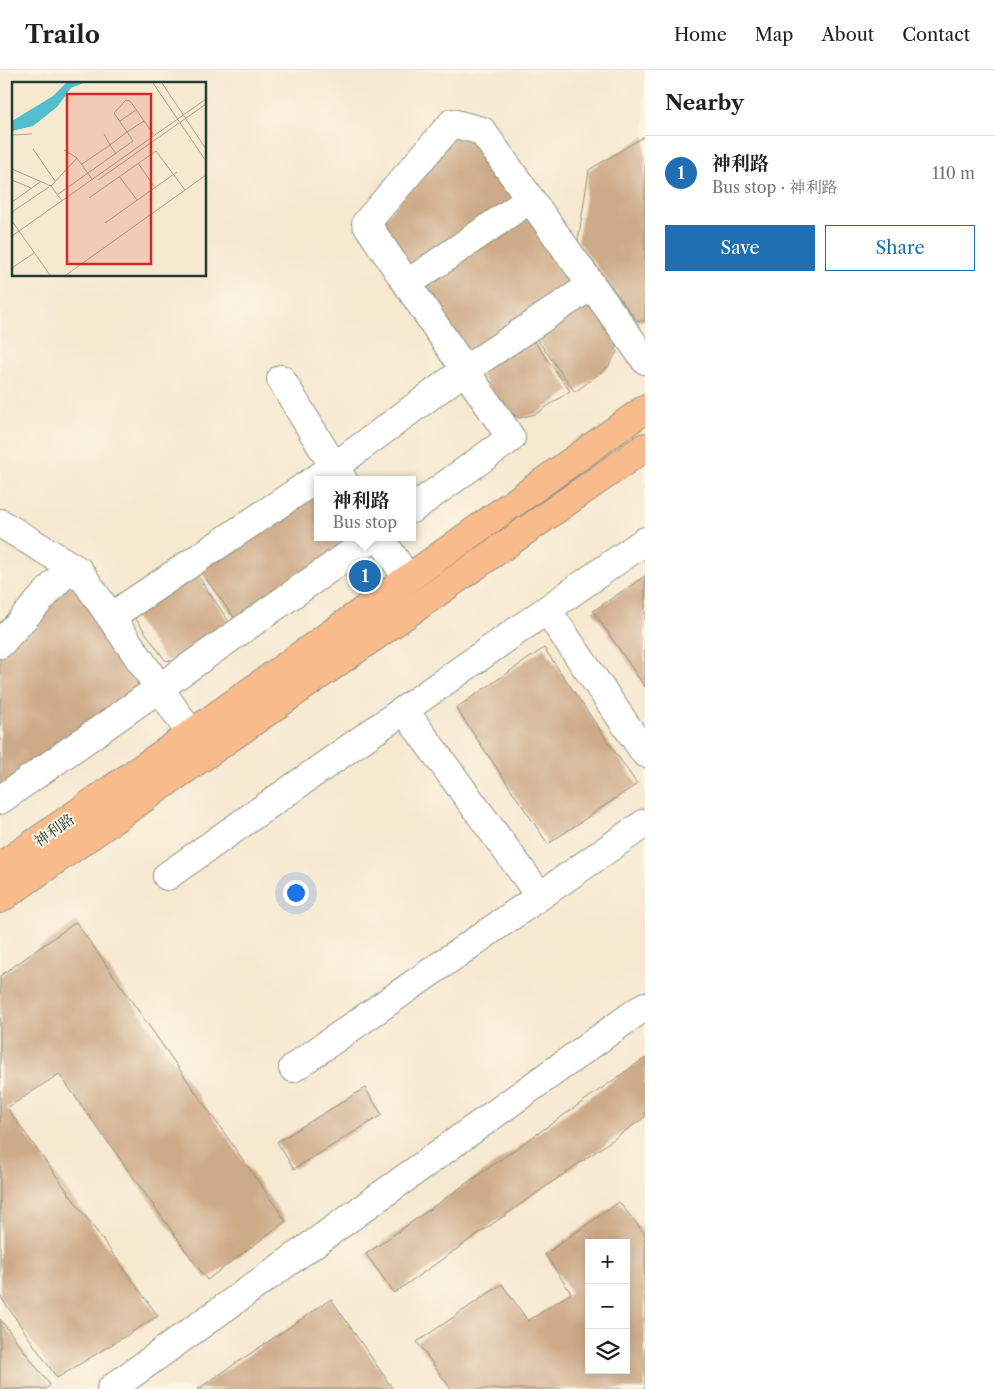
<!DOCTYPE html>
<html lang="en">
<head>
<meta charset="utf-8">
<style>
	body { margin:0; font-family:"Libre Caslon Text","Noto Serif SC",serif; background:#f6f6f6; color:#202124 }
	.controls { position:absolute; right:15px; bottom:15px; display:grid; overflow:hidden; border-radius:0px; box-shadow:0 2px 12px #0003 }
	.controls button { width:45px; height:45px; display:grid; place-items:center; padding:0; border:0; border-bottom:1px solid #e0e0e0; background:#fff; color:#202124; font:25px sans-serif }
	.you { position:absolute; left:295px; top:822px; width:18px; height:18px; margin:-12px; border:4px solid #fff; border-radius:50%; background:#1a73e8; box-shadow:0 0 0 8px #1a73e833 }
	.badge { display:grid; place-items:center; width:32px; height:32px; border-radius:50%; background:#1f6fb2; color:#fff; font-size:16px; font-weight:700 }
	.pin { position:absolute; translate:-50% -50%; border:2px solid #fff; box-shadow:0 1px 5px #0006 }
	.popup { position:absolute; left:314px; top:406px; width:102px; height:65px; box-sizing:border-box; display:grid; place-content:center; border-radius:0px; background:#fff; filter:drop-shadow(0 1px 4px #0005); font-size:16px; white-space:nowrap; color:#757577 }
	.popup b { font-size:19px; color:#202124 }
	.popup::after { content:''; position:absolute; left:50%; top:100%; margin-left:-10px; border:10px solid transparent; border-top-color:#fff }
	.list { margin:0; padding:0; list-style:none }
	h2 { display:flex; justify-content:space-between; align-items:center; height:65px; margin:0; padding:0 20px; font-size:21px }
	h2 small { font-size:16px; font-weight:400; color:#757577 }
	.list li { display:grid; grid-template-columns:32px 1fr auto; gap:15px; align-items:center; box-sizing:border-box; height:75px; padding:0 20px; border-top:1px solid #e0e0e0 }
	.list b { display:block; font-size:19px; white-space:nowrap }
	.list p { margin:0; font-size:16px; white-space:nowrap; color:#757577 }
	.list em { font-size:16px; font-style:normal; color:#757577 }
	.actions { display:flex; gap:10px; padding:15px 20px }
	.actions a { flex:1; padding:11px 0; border:1px solid #1f6fb2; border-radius:0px; text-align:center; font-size:18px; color:#1f6fb2 }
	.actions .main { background:#1f6fb2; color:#fff }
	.icon { flex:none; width:28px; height:28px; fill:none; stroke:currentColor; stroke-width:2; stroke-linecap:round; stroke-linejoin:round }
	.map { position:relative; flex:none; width:645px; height:1319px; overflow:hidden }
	header { display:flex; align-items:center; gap:30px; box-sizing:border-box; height:70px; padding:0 25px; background:#fff; border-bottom:1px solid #e0e0e0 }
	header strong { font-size:24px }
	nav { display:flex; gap:28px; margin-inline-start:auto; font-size:18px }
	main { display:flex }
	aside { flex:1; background:#fff }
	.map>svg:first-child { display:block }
	.building { fill:#cdaa88; fill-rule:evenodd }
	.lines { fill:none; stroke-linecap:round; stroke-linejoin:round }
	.minor-casing { stroke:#8b9282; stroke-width:30 }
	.major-casing { stroke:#8b9282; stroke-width:30 }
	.minor { stroke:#fff; stroke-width:28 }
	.major { stroke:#fabb8c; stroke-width:28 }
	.labels { text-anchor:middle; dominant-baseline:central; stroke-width:4; stroke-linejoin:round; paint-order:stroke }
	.street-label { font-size:15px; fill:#1f3d34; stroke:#fcf5e5 }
	.inset-road { fill:none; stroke:#a1a492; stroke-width:1 }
	.view { fill:#d62828; fill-opacity:0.15; stroke:#d62828; stroke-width:2.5 }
	.inset-edge { fill:none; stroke:#1f3d34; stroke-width:2.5 }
</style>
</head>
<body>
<header>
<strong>Trailo</strong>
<nav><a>Home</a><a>Map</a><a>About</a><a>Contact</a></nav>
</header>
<main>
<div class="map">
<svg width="645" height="1319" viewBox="0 0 645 1319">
	<rect width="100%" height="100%" fill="#fcf5e5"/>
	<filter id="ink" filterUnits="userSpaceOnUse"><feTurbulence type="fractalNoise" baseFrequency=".02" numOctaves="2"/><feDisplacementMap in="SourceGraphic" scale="10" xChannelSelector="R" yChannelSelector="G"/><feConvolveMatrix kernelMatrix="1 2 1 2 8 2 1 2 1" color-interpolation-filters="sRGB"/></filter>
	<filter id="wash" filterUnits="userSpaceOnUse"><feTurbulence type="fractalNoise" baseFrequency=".0096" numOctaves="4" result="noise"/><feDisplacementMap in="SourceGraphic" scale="20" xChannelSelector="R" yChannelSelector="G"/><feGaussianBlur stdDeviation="1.12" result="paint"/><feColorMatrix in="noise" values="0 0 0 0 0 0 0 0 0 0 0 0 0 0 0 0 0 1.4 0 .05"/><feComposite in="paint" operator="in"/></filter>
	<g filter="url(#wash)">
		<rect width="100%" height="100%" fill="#f7e8d0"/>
		<g id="blocks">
			<path class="building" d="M458,61L475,63L514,119L512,133L410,201L378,157Z
				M645,66V251H637L578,171L589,100Z
				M527,142L577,210L472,286L422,219Z
				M587,230L613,261L617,282L608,297L575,322L534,265Z
				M529,264L570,321L536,344L519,348L500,337L479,302Z
				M318,417V467H357L238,553L198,498Z
				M195,502L234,559L184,593L165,590L133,545Z
				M645,506V617L593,541Z
				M78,511L140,604L136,621L0,722V586L62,514Z
				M544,578L637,714L548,774L456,638Z
				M76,852L286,1151L207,1210L59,1004L7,1038L158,1246L57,1308L0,1226V906Z
				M645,988V1047L394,1223L366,1184Z
				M365,1018L382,1045L294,1099L277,1072Z
				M619,1132L645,1164V1319H451L417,1272L502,1214L528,1251L571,1223L545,1184ZM589,1173H626V1300H589Z
				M331,1229L393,1319H198Z
				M0,1249L50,1315L46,1319H0Z"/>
		</g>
	</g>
	<g filter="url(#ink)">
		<use href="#blocks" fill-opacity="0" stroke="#8b9282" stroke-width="1"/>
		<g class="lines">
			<g class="minor-casing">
				<path id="minor" d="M407,214L530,129
					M592,215L465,300L366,153L452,53L482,61L645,290
					M281,309L334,397L465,300L511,368L412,439
					M0,453L79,501
					M380,467L407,508
					M547,540L645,683
					M112,546L334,397L343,410
					M0,574L62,506L79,501L191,664
					M404,640L540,826
					M0,730L374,467
					M167,806L645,471
					M293,998L645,753
					M111,1319L645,936"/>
			</g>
			<g class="major-casing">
				<path id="major" d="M0,797L191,664L645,339
					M0,829L645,377"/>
			</g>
			<use href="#minor" class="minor"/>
			<use href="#major" class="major"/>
		</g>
	</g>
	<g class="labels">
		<g class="street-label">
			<text transform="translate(54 760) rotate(-35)">神利路</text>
		</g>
	</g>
	<g transform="translate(12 12)">
		<rect width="194" height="194" fill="#f7e8d0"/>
		<path d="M54,1H71L59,6L45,25L21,44L0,49V39L41,14Z" fill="#52bdcd"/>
		<path class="inset-road" d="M141,1L194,79M150,1L194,67M108,39L124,28M132,39L115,50L102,31L114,18L118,19L142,53M0,53L20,52M21,67L43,99M52,68L65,76M126,81L143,106M70,82L98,63L104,72M0,87L39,104L50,119M107,94L125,118M0,98L19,106M86,98L194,22M39,104L65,76L80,97M45,113L121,59L115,50L98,63L92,52M77,116L144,69L173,108M0,120L28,100M0,130L37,105M0,139L38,193M93,141L165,90M0,154L194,17M0,186L22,171M54,193L194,93"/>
		<path class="view" d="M55,12H139V182H55Z"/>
		<rect width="194" height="194" class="inset-edge"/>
	</g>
</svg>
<div class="controls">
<button>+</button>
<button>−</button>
<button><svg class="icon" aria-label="layers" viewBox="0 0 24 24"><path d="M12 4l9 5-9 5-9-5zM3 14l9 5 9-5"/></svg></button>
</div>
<div class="you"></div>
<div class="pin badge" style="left:365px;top:506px">1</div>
<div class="popup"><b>神利路</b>Bus stop</div>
</div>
<aside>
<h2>Nearby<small></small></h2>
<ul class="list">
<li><span class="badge">1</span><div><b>神利路</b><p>Bus stop · 神利路</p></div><em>110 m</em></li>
</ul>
<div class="actions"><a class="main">Save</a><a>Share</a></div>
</aside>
</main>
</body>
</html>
